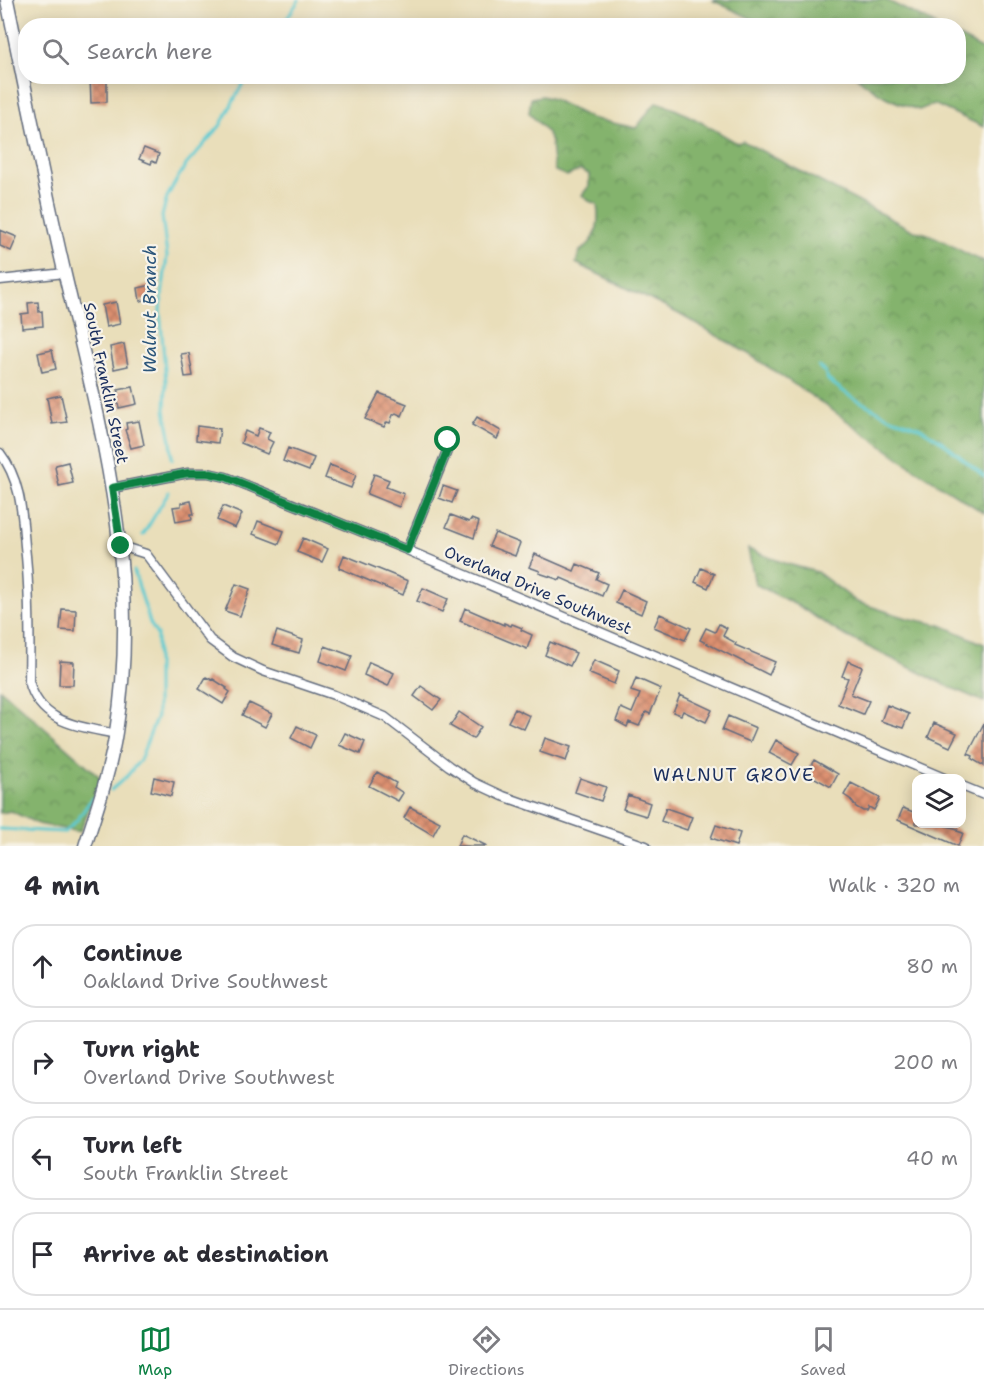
<!DOCTYPE html>
<html lang="en">
<head>
<meta charset="utf-8">
<style>
	body { margin:0; font-family:"Shantell Sans",sans-serif; background:#f7f7f7; color:#2b2b33 }
	.controls { position:absolute; right:18px; bottom:18px; display:grid; overflow:hidden; border-radius:12px; box-shadow:0 3px 15px #0003 }
	.controls button { width:54px; height:54px; display:grid; place-items:center; padding:0; border:0; border-bottom:2px solid #e1e1e2; background:#fff; color:#2b2b33; font:30px sans-serif }
	.stop { position:absolute; width:18px; height:18px; margin:-14px; border:4px solid #0b8043; border-radius:50%; background:#fff }
	.stop.end { background:#0b8043; border-color:#fff; box-shadow:0 2px 6px #0008 }
	.list { margin:0; padding:0; list-style:none }
	h2 { display:flex; justify-content:space-between; align-items:center; height:78px; margin:0; padding:0 24px; font-size:26px }
	h2 small { font-size:20px; font-weight:400; color:#7c7c81 }
	.list li { display:grid; grid-template-columns:39px 1fr auto; gap:18px; align-items:center; box-sizing:border-box; height:84px; margin:0 12px 12px; padding:0 12px; border:2px solid #e1e1e2; border-radius:24px }
	.list b { display:block; font-size:22px; white-space:nowrap }
	.list p { margin:0; font-size:20px; white-space:nowrap; color:#7c7c81 }
	.list em { font-size:20px; font-style:normal; color:#7c7c81 }
	.icon { flex:none; width:33px; height:33px; fill:none; stroke:currentColor; stroke-width:2; stroke-linecap:round; stroke-linejoin:round }
	.map { position:relative; flex:none; width:984px; height:846px; overflow:hidden }
	.search { position:absolute; background:#fff; box-shadow:0 3px 15px #0003; left:18px; right:18px; top:18px; height:66px; display:flex; align-items:center; gap:15px; box-sizing:border-box; padding:0 21px; border-radius:24px; color:#7c7c81; font-size:22px }
	.sheet { height:462px; background:#fff }
	nav { display:flex; justify-content:space-around; align-items:center; box-sizing:border-box; height:84px; border-top:2px solid #e1e1e2; background:#fff; font-size:16px; color:#7c7c81 }
	nav a { display:grid; justify-items:center; gap:3px }
	nav .on { color:#0b8043 }
	.map>svg:first-child { display:block }
	.forest { fill:url(#forest-crowns); stroke:#507166; stroke-width:1.5 }
	.lines { fill:none; stroke-linecap:round; stroke-linejoin:round }
	.stream { stroke:#5dcad2; stroke-width:3 }
	.building { fill:url(#building-cross-hatch) }
	.minor-casing { stroke:#636c7e; stroke-width:11 }
	.secondary-casing { stroke:#636c7e; stroke-width:15 }
	.minor { stroke:#fff; stroke-width:8 }
	.secondary { stroke:#fff; stroke-width:12 }
	.route { stroke:#0b8043; stroke-width:8 }
	.labels { text-anchor:middle; dominant-baseline:central; stroke-width:4.5; stroke-linejoin:round; paint-order:stroke }
	.street-label { font-size:16px; fill:#1b2f5e; stroke:#f7f3e8 }
	.water-label { font-size:18px; font-style:italic; fill:#2c567b; stroke:#f7f3e8 }
	.neighbourhood-label { font-size:18px; letter-spacing:1.5px; fill:#1b2f5e; stroke:#f7f3e8 }
</style>
</head>
<body>
<div class="map">
<svg width="984" height="846" viewBox="0 0 984 846">
	<defs>
		<pattern id="forest-crowns" width="20" height="18" patternUnits="userSpaceOnUse" patternTransform="scale(1.5)"><rect width="20" height="18" fill="#84b36d"/><path d="M2 6a3 3 0 1 1 6 0M12 15a3 3 0 1 1 6 0" fill="none" stroke="#6b925d"/></pattern>
		<pattern id="building-cross-hatch" width="8" height="8" patternUnits="userSpaceOnUse" patternTransform="scale(1.5)"><rect width="8" height="8" fill="#dd906f"/><path d="M0 0l8 8M0 8l8-8" fill="none" stroke="#b2765e"/></pattern>
	</defs>
	<rect width="100%" height="100%" fill="#f7f3e8"/>
	<filter id="ink" filterUnits="userSpaceOnUse"><feTurbulence type="fractalNoise" baseFrequency=".0167" numOctaves="2"/><feDisplacementMap in="SourceGraphic" scale="12" xChannelSelector="R" yChannelSelector="G"/><feConvolveMatrix kernelMatrix="1 2 1 2 8 2 1 2 1" color-interpolation-filters="sRGB"/></filter>
	<filter id="wash" filterUnits="userSpaceOnUse"><feTurbulence type="fractalNoise" baseFrequency=".008" numOctaves="4" result="noise"/><feDisplacementMap in="SourceGraphic" scale="24" xChannelSelector="R" yChannelSelector="G"/><feGaussianBlur stdDeviation="1.35" result="paint"/><feColorMatrix in="noise" values="0 0 0 0 0 0 0 0 0 0 0 0 0 0 0 0 0 1.4 0 .05"/><feComposite in="paint" operator="in"/></filter>
	<g filter="url(#wash)">
		<rect width="100%" height="100%" fill="#e9deba"/>
		<path class="forest" d="M712,0H886L937,25H765Z
			M959,37L984,50V127L934,104L919,110C891,101 880,96 857,77L958,76Z
			M542,96L553,99L590,118L636,128C644,119 648,110 657,102C686,112 711,128 737,143L743,141L914,231C938,233 960,254 984,261V513L916,470L822,403L747,353L679,314L576,263L580,251C597,241 600,223 597,204L589,201L582,195L589,186V174L580,170L567,176L555,171C551,159 553,146 549,136C545,128 535,120 529,113L531,98Z
			M748,549L784,563L817,572L857,602L907,618L941,625L984,644V702L943,684L840,633L800,607L755,584Z
			M0,689L101,778L80,832L38,824L11,811L0,813Z"/>
		<g class="lines">
			<path class="stream" d="M282,26L299,0
				M819,367L825,372L828,380L850,396L889,417L919,427L941,441L984,476
				M172,459L171,441L165,410L166,382L160,311L167,256L162,216L167,197L176,181L186,165L220,126L247,76
				M143,535L169,492
				M111,790L127,776L140,760L157,716V635L150,623L134,571
				M0,829L65,832L78,819L92,798"/>
		</g>
		<g id="blocks">
			<path class="building" d="M90,76H107V102L91,103Z
				M144,148L159,154L156,163L152,161L151,164L139,159Z
				M0,230L17,237L11,251L0,246Z
				M152,285L154,298L140,301L138,288Z
				M38,302L39,312L42,311L43,326L22,328L21,314L29,313L28,303Z
				M116,302L120,324L106,327L102,305Z
				M124,344L128,366L114,369L110,347Z
				M52,350L56,369L42,372L38,353Z
				M189,353L193,376L185,377L181,354Z
				M133,387L137,404L119,408L116,393L119,392L118,390Z
				M379,393L407,404L402,416L396,413L393,415L390,423L387,422L384,427L365,419Z
				M61,395L67,422L52,424L47,398Z
				M477,417L501,431L497,439L472,425Z
				M139,421L144,445L131,448L125,430L127,429L126,423Z
				M197,426L220,429L218,443L196,440Z
				M259,428L270,432L267,439L273,442L267,454L241,443L245,431L256,436Z
				M288,448L314,458L309,471L283,461Z
				M68,462L73,483L59,486L55,467L56,465Z
				M330,465L356,475L351,488L325,478Z
				M374,474L389,480L386,487L404,494L399,507L367,494Z
				M443,486L457,491L452,503L439,498Z
				M191,501L194,514H191L192,519L176,522L173,507L181,506V503Z
				M223,506L242,514L235,528L217,520Z
				M451,515L469,522L471,519L479,522L474,538L446,527Z
				M258,521L284,531L279,544L253,534Z
				M495,533L520,543L515,556L489,546Z
				M303,538L328,549L322,562L297,552Z
				M535,554L574,571L577,564L599,573L596,579L607,584L602,596L561,578L560,580L539,573L540,571L529,567Z
				M344,555L408,581L403,595L339,568Z
				M701,568L714,574L708,588L695,582Z
				M236,584L250,589L240,616L225,611Z
				M423,588L448,599L442,612L417,601Z
				M622,590L646,601L641,614L616,603Z
				M465,608L504,625V623L511,626L512,624L522,628L521,630L532,635L527,649L460,621Z
				M62,609L76,610L75,631L60,630Z
				M660,614L691,628L685,640L654,627Z
				M719,624L727,628L723,636L736,643L735,645L775,662L769,675L700,640L706,628L715,632Z
				M277,631L303,640L299,653L272,645Z
				M550,642L576,653L570,666L545,655Z
				M325,646L352,656L346,671L320,661Z
				M594,660L619,671L614,684L588,673Z
				M60,661L74,662L73,685H59Z
				M848,661L862,667L851,694L869,701L863,714L838,704L848,678L842,676Z
				M369,662L394,673L388,686L364,675Z
				M206,677L212,680L213,679L227,688L226,689L230,692L223,704L199,689Z
				M636,678L661,689L650,714L646,712L639,726L629,722L627,727L616,721L621,708L632,713L640,694L631,691Z
				M421,686L441,700L433,710L414,696Z
				M680,695L712,710L706,722L683,711L681,715L673,712Z
				M249,703L272,714L265,727L242,715Z
				M887,705L909,714L903,728L881,721Z
				M515,709L530,716L524,729L508,722Z
				M459,712L481,727L473,739L450,726Z
				M728,716L756,728L750,742L722,730Z
				M934,723L957,733L950,747L928,737Z
				M984,723V766L972,759L973,756L968,754Z
				M297,726L316,735L310,748L291,738Z
				M345,733L365,742L360,754L339,745Z
				M545,738L571,747L566,761L540,752Z
				M776,740L799,753L792,765L769,753Z
				M814,760L838,774L831,787L806,773Z
				M377,772L396,783L394,787L403,793L398,801L369,786Z
				M154,777L174,782L171,796L151,791Z
				M580,778L606,787L601,801L575,792Z
				M851,783L880,798L874,810L869,807L867,811H863L856,807L850,799L844,795Z
				M628,795L650,803L646,816L623,809Z
				M410,807L440,822L433,835L404,818Z
				M666,808L692,817L687,830L661,821Z
				M903,808L916,813V824H939L958,829L957,831L963,833L958,846L898,820Z
				M716,825L740,833L736,846L711,838Z
				M462,834L487,846H457Z"/>
		</g>
	</g>
	<g filter="url(#ink)">
		<use href="#blocks" fill-opacity="0" stroke="#636c7e" stroke-width="1.5"/>
		<g class="lines">
			<g class="minor-casing">
				<path id="minor" d="M0,280L65,273
					M0,453C21,480 22,513 25,546C30,591 30,636 29,681C40,724 79,726 116,734
					M112,488L188,473H208L226,477L407,550L944,778
					M121,546L146,554L210,640L233,657L263,671L334,695L385,717L449,766L475,783L503,796L646,846
					M407,550L447,451L448,440
					M962,786L984,795"/>
			</g>
			<g class="secondary-casing">
				<path id="secondary" d="M7,0C26,92 44,184 65,275C101,429 142,573 116,732C110,771 97,809 85,846"/>
			</g>
			<use href="#minor" class="minor"/>
			<use href="#secondary" class="secondary"/>
		</g>
	</g>
	<g class="lines" filter="url(#ink)">
		<path class="route" d="M121,546L112,488L188,473H208L226,477L407,550L447,451L448,440"/>
	</g>
	<g class="labels">
		<g class="street-label">
			<text transform="translate(106 383) rotate(78)">South Franklin Street</text>
			<text transform="translate(538 590) rotate(23)">Overland Drive Southwest</text>
		</g>
		<g class="water-label">
			<text transform="translate(150 309) rotate(-90)">Walnut Branch</text>
		</g>
		<g class="neighbourhood-label">
			<text x="734" y="775">WALNUT GROVE</text>
		</g>
	</g>
</svg>
<div class="controls">
<button><svg class="icon" aria-label="layers" viewBox="0 0 24 24"><path d="M12 4l9 5-9 5-9-5zM3 14l9 5 9-5"/></svg></button>
</div>
<div class="stop" style="left:448px;top:440px"></div>
<div class="stop end" style="left:121px;top:546px"></div>
<div class="search"><svg class="icon" aria-label="search" viewBox="0 0 24 24"><circle cx="10" cy="10" r="6"/><path d="M15 15l6 6"/></svg>Search here</div>
</div>
<section class="sheet">
<h2>4 min<small>Walk · 320 m</small></h2>
<ul class="list">
<li><svg class="icon" aria-label="ahead" viewBox="0 0 24 24"><path d="M12 20V5M6 11l6-6 6 6"/></svg><div><b>Continue</b><p>Oakland Drive Southwest</p></div><em>80 m</em></li>
<li><svg class="icon" aria-label="right" viewBox="0 0 24 24"><path d="M7 20v-9h11M14 6l5 5-5 5"/></svg><div><b>Turn right</b><p>Overland Drive Southwest</p></div><em>200 m</em></li>
<li><svg class="icon" aria-label="left" viewBox="0 0 24 24"><path d="M17 20v-9H6M10 6l-5 5 5 5"/></svg><div><b>Turn left</b><p>South Franklin Street</p></div><em>40 m</em></li>
<li><svg class="icon" aria-label="arrive" viewBox="0 0 24 24"><path d="M6 21V4h12l-3 4 3 4H6"/></svg><div><b>Arrive at destination</b></div></li>
</ul>
</section>
<nav>
<a class="on"><svg class="icon" aria-label="map" viewBox="0 0 24 24"><path d="M3 6l6-2 6 2 6-2v14l-6 2-6-2-6 2zM9 4v14M15 6v14"/></svg>Map</a>
<a><svg class="icon" aria-label="directions" viewBox="0 0 24 24"><path d="M12 3l9 9-9 9-9-9zM9 14v-3h6M13 9l2 2-2 2"/></svg>Directions</a>
<a><svg class="icon" aria-label="saved" viewBox="0 0 24 24"><path d="M7 4h10v16l-5-4-5 4z"/></svg>Saved</a>
</nav>
</body>
</html>
